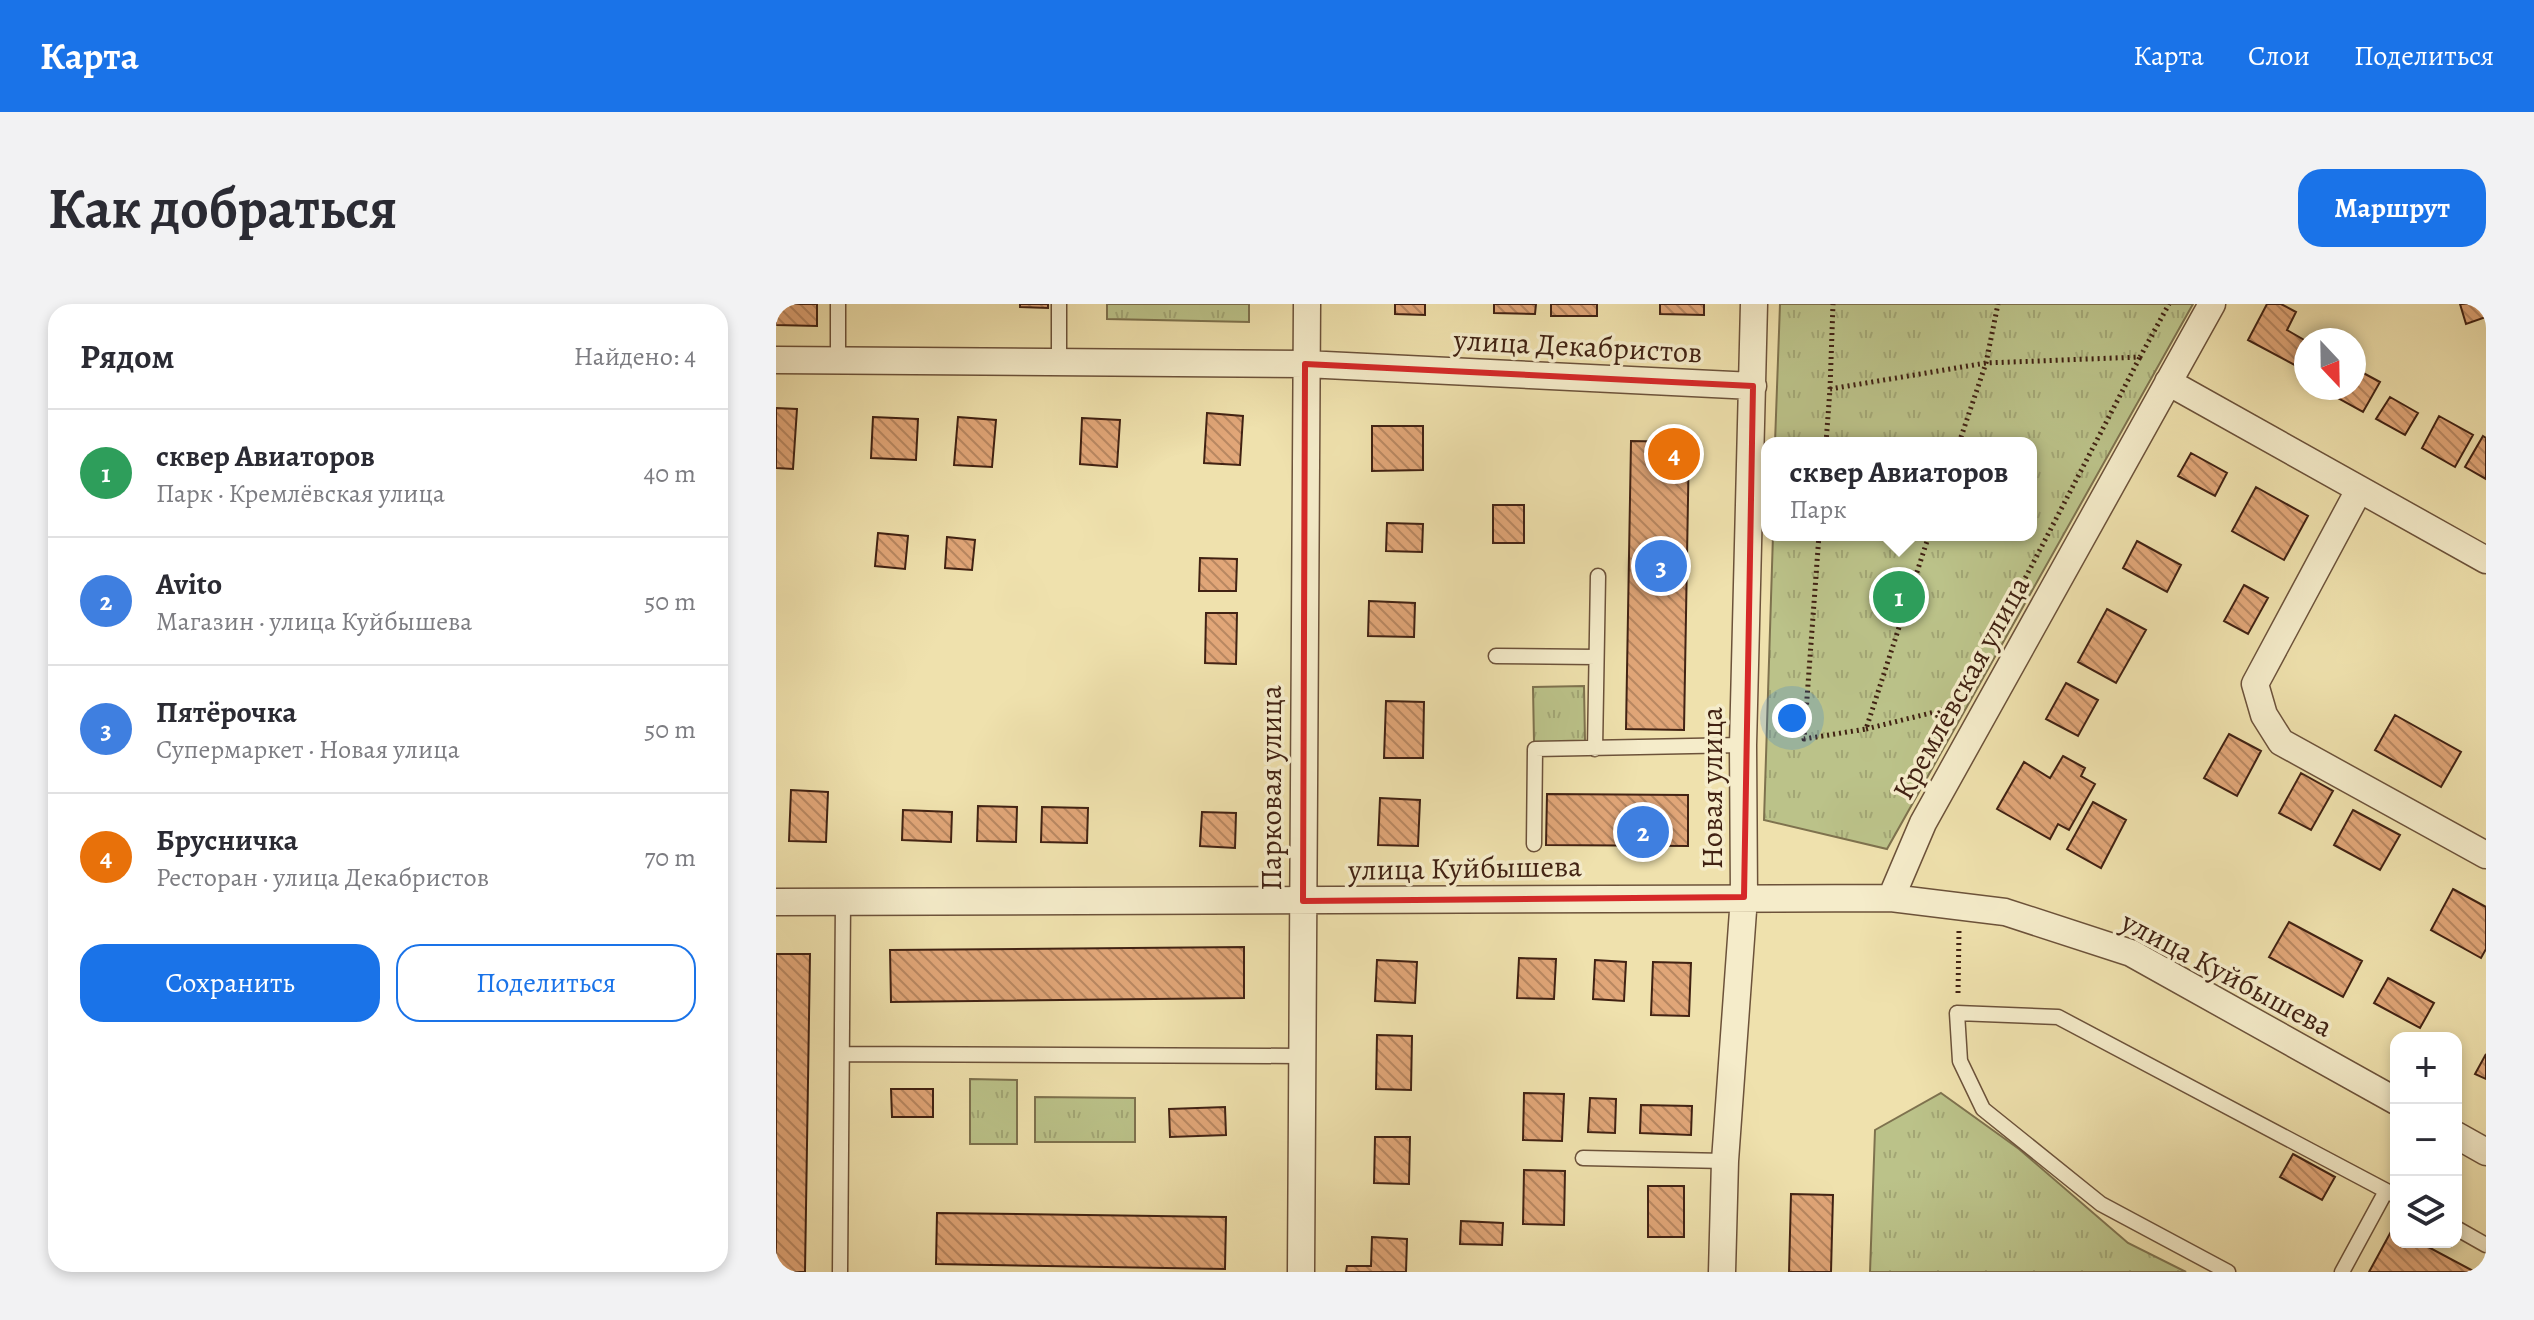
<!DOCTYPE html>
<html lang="ru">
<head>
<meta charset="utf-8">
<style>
	body { margin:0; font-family:Alegreya,serif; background:#f2f2f3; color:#2b2b33 }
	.controls { position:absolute; right:24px; bottom:24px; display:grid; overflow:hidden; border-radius:16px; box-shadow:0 4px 12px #0003 }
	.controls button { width:72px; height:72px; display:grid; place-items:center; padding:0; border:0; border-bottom:2px solid #e1e1e2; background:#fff; color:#2b2b33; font:40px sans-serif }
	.compass { position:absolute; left:1518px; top:24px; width:72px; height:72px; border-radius:50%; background:#fff; box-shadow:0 4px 12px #0003; rotate:158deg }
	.you { position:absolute; left:1016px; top:414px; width:28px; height:28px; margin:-20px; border:6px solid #fff; border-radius:50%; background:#1a73e8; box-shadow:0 0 0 12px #1a73e833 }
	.badge { display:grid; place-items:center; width:52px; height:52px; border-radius:50%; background:#1a73e8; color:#fff; font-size:26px; font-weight:700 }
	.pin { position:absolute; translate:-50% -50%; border:4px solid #fff; box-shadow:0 2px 8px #0006 }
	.popup { position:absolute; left:985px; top:133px; width:276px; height:104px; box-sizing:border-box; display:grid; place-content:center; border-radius:16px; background:#fff; filter:drop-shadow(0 2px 6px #0005); font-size:26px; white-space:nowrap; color:#7c7c81 }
	.popup b { font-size:30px; color:#2b2b33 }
	.popup::after { content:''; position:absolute; left:50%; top:100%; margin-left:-16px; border:16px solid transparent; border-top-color:#fff }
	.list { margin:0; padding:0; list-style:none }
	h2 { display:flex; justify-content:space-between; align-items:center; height:104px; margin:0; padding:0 32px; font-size:34px }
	h2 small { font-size:26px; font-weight:400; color:#7c7c81 }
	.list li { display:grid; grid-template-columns:52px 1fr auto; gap:24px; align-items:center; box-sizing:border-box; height:128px; padding:0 32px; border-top:2px solid #e1e1e2 }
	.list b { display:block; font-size:30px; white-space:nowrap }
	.list p { margin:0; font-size:26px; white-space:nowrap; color:#7c7c81 }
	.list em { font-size:26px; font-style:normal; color:#7c7c81 }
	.actions { display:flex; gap:16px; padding:24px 32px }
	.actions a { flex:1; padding:18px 0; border:2px solid #1a73e8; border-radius:24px; text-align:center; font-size:28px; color:#1a73e8 }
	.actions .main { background:#1a73e8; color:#fff }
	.icon { flex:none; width:44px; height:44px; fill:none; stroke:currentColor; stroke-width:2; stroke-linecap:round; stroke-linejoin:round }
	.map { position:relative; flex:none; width:1710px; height:968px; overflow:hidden; border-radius:24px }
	header { display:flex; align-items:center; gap:48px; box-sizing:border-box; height:112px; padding:0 40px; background:#1a73e8; color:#fff }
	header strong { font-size:38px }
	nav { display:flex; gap:44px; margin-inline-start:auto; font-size:28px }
	.intro { display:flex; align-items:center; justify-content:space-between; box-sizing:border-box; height:192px; padding:0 48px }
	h1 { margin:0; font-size:56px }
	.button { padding:20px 36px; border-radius:24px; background:#1a73e8; color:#fff; font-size:28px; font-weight:700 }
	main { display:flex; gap:48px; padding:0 48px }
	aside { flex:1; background:#fff; border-radius:24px; box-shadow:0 4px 12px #0003 }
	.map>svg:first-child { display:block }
	.grass { fill:url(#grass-tufts); stroke:#7e724e; stroke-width:2 }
	.building { fill:url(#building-back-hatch); stroke:#412213; stroke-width:2 }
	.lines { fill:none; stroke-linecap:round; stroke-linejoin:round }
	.service-casing { stroke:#6c523a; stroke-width:17 }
	.minor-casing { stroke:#6c523a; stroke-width:29 }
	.path { stroke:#412213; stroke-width:5; stroke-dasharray:2 4; stroke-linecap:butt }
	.service { stroke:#f5ecca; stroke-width:14 }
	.minor { stroke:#f5ecca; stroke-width:26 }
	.marked { fill:none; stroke:#d62828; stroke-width:6; stroke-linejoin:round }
	.labels { text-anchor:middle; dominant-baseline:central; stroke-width:7; stroke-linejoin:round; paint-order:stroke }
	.street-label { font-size:30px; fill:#412213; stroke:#f5ecca }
</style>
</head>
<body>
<header>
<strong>Карта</strong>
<nav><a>Карта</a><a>Слои</a><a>Поделиться</a></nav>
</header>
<div class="intro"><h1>Как добраться</h1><a class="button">Маршрут</a></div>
<main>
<aside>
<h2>Рядом<small>Найдено: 4</small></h2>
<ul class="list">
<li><span class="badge" style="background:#2e9e5b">1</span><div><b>сквер Авиаторов</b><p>Парк · Кремлёвская улица</p></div><em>40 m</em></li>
<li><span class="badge" style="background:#3f7fe0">2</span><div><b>Avito</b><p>Магазин · улица Куйбышева</p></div><em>50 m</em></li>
<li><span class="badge" style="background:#3f7fe0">3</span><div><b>Пятёрочка</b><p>Супермаркет · Новая улица</p></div><em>50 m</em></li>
<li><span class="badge" style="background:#e8710a">4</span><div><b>Брусничка</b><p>Ресторан · улица Декабристов</p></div><em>70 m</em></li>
</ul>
<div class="actions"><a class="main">Сохранить</a><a>Поделиться</a></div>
</aside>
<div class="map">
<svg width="1710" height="968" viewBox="0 0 1710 968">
	<defs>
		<pattern id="grass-tufts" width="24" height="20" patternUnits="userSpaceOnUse" patternTransform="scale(2)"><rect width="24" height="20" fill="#bbc289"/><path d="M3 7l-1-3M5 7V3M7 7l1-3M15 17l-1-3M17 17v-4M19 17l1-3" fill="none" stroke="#a2a675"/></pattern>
		<pattern id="building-back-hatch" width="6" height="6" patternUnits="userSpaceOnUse" patternTransform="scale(2)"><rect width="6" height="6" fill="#e1a678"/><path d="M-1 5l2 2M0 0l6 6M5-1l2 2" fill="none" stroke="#b88761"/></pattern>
	</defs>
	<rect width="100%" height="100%" fill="#efe1ad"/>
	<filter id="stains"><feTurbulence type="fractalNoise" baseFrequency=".0025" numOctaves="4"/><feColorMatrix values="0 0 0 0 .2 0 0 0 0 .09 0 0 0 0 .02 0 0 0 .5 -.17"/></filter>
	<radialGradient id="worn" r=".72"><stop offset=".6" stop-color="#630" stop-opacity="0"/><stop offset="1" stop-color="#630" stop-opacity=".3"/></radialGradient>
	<path class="grass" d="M331,0H473V18L331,15Z
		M1004,0H1417L1111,545L988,516L997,231H1255V139H999Z
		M808,382L809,438L758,439L757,383Z
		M194,775L241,776V840H194Z
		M1165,789L1243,845L1352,939L1410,968H1094L1099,826Z
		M259,793L359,794V838H259Z"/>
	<path class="building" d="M0,0H41V22L0,21Z
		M244,0H272V4L244,3Z
		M619,0H649V11L619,10Z
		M718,0H760L759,10L718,9Z
		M775,0H821V12H775Z
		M884,0H928V11L884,10Z
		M1491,0H1505L1520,8L1511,26L1530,37V67L1472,36Z
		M1684,0H1710V13L1690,20Z
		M1578,64L1604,78L1587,108L1549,87L1551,84H1578Z
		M1614,93L1642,109L1629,131L1600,115Z
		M0,104L21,105L17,165L0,164Z
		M431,109L467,112L464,161L428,159Z
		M1663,112L1697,131L1679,163L1646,144Z
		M97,113L142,115L140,156L95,154Z
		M182,113L220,116L216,163L178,161Z
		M306,114L344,116L341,163L304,160Z
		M596,122H647V166L596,167Z
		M1707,132L1710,134V175L1689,163Z
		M855,137L913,138L908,426L850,425Z
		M1415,149L1451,169L1439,192L1402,172Z
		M1480,183L1532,212L1508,256L1456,227Z
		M717,201H748V239H717Z
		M611,219L647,220L646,248L610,247Z
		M102,229L132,232L129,265L99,262Z
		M171,233L199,236L196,266L169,264Z
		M1361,237L1405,261L1391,288L1347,264Z
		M424,254L461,255L460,287H423Z
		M1468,281L1492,294L1472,330L1448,317Z
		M593,297L639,299L638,333L592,332Z
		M1331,305L1370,326L1340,379L1302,358Z
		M430,309H461L460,360L429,359Z
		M1290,379L1322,396L1302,432L1270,415Z
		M610,397L648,398L647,454H608Z
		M1619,411L1685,448L1665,483L1599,446Z
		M1453,430L1485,447L1461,492L1428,474Z
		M1287,452L1309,464L1305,472L1319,480L1293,526L1282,520L1274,535L1221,505L1248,458L1274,474Z
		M1525,469L1557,487L1535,526L1503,509Z
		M15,486L52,488L50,538L13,537Z
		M771,490L912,491V542L770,541Z
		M604,494L644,496L642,542L602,541Z
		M1317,498L1350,516L1325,564L1291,545Z
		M202,502L241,503L240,538L201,537Z
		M266,503L312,504L311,539L265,538Z
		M127,506L176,508L175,538L126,536Z
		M1577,506L1624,531L1604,566L1558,541Z
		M426,508L460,509L459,544L424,542Z
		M1677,585L1710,603V645L1705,654L1655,626Z
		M1513,618L1586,657L1567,693L1493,653Z
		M468,643V694L115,698L114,646Z
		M0,650H34L29,968H0Z
		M743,654L780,655L778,695L741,694Z
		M601,656L641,658L639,699L599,697Z
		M819,656L850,658L848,697L817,695Z
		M877,658L915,659L913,712L875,711Z
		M1612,674L1658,699L1644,724L1598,699Z
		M601,731L636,732L635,786L600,785Z
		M1710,750V775L1699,770Z
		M115,785H157V813H116Z
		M748,789L788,790L786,837L747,836Z
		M814,794L840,795L839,829L812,828Z
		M865,801L916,802L915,831L864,829Z
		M449,803L450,831L394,833L393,805Z
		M599,833H634L633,880L598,879Z
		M1517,850L1559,873L1546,896L1504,873Z
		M748,866L789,867L788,921L747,920Z
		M872,882H908V933H872Z
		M1015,890L1057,891L1055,968H1013Z
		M161,909L450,913L449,965L160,960Z
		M685,917L727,919L726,941L684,940Z
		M1617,924L1620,926V938H1643L1699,968H1593Z
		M596,933L631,935L630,968H570L571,962H595Z"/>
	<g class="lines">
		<g class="service-casing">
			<path id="service" d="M62,57V0
				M283,58V0
				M720,352L820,353
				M819,445L822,272
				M758,540L759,445L967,441
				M67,750L524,752
				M807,854L949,857
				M1680,924L1710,941
				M64,968L67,599
				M1452,968L1325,900L1207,805L1184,757L1181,709L1282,713L1620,892
				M1566,968L1610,887"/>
		</g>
		<g class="minor-casing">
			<path id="minor" d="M0,56L529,60L977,82
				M1392,78L1710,256
				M1583,186L1479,380L1488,411L1505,438L1710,551
				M1115,594L1147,519L1436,0
				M0,598L1115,594L1229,608L1355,649L1620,797
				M1680,831L1710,848
				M525,968L531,0
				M946,968L949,857L968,593L967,441L978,0"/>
		</g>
		<path class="path" d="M1054,85L1057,0
			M1050,139L1054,85L1210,59L1364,53L1393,0
			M1183,139L1210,59L1222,0
			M1043,231L1028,435L1090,425L1153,231
			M1241,290L1364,53
			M1090,425L1183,402
			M1182,689L1183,627"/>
		<use href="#service" class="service"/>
		<use href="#minor" class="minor"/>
	</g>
	<path class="marked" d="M529,60L977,82L968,593L527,597Z"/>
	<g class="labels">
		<g class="street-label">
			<text transform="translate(802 42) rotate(3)">улица Декабристов</text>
			<text transform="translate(1185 384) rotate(-61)">Кремлёвская улица</text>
			<text transform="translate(495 484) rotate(-90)">Парковая улица</text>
			<text transform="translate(936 484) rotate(-90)">Новая улица</text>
			<text transform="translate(689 564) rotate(-1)">улица Куйбышева</text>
			<text transform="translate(1451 670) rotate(28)">улица Куйбышева</text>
		</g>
	</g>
	<rect width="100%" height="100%" filter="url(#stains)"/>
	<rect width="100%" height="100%" fill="url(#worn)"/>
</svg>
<div class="controls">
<button>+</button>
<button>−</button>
<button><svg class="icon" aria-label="layers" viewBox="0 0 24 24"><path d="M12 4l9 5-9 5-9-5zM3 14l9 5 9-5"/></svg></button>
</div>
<svg class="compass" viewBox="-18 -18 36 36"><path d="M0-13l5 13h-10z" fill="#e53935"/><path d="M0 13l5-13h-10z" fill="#7c7c81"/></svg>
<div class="you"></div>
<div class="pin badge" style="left:1123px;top:293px;background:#2e9e5b">1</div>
<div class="popup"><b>сквер Авиаторов</b>Парк</div>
<div class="pin badge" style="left:867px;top:528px;background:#3f7fe0">2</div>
<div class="pin badge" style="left:885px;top:262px;background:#3f7fe0">3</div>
<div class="pin badge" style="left:898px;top:150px;background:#e8710a">4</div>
</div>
</main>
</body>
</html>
